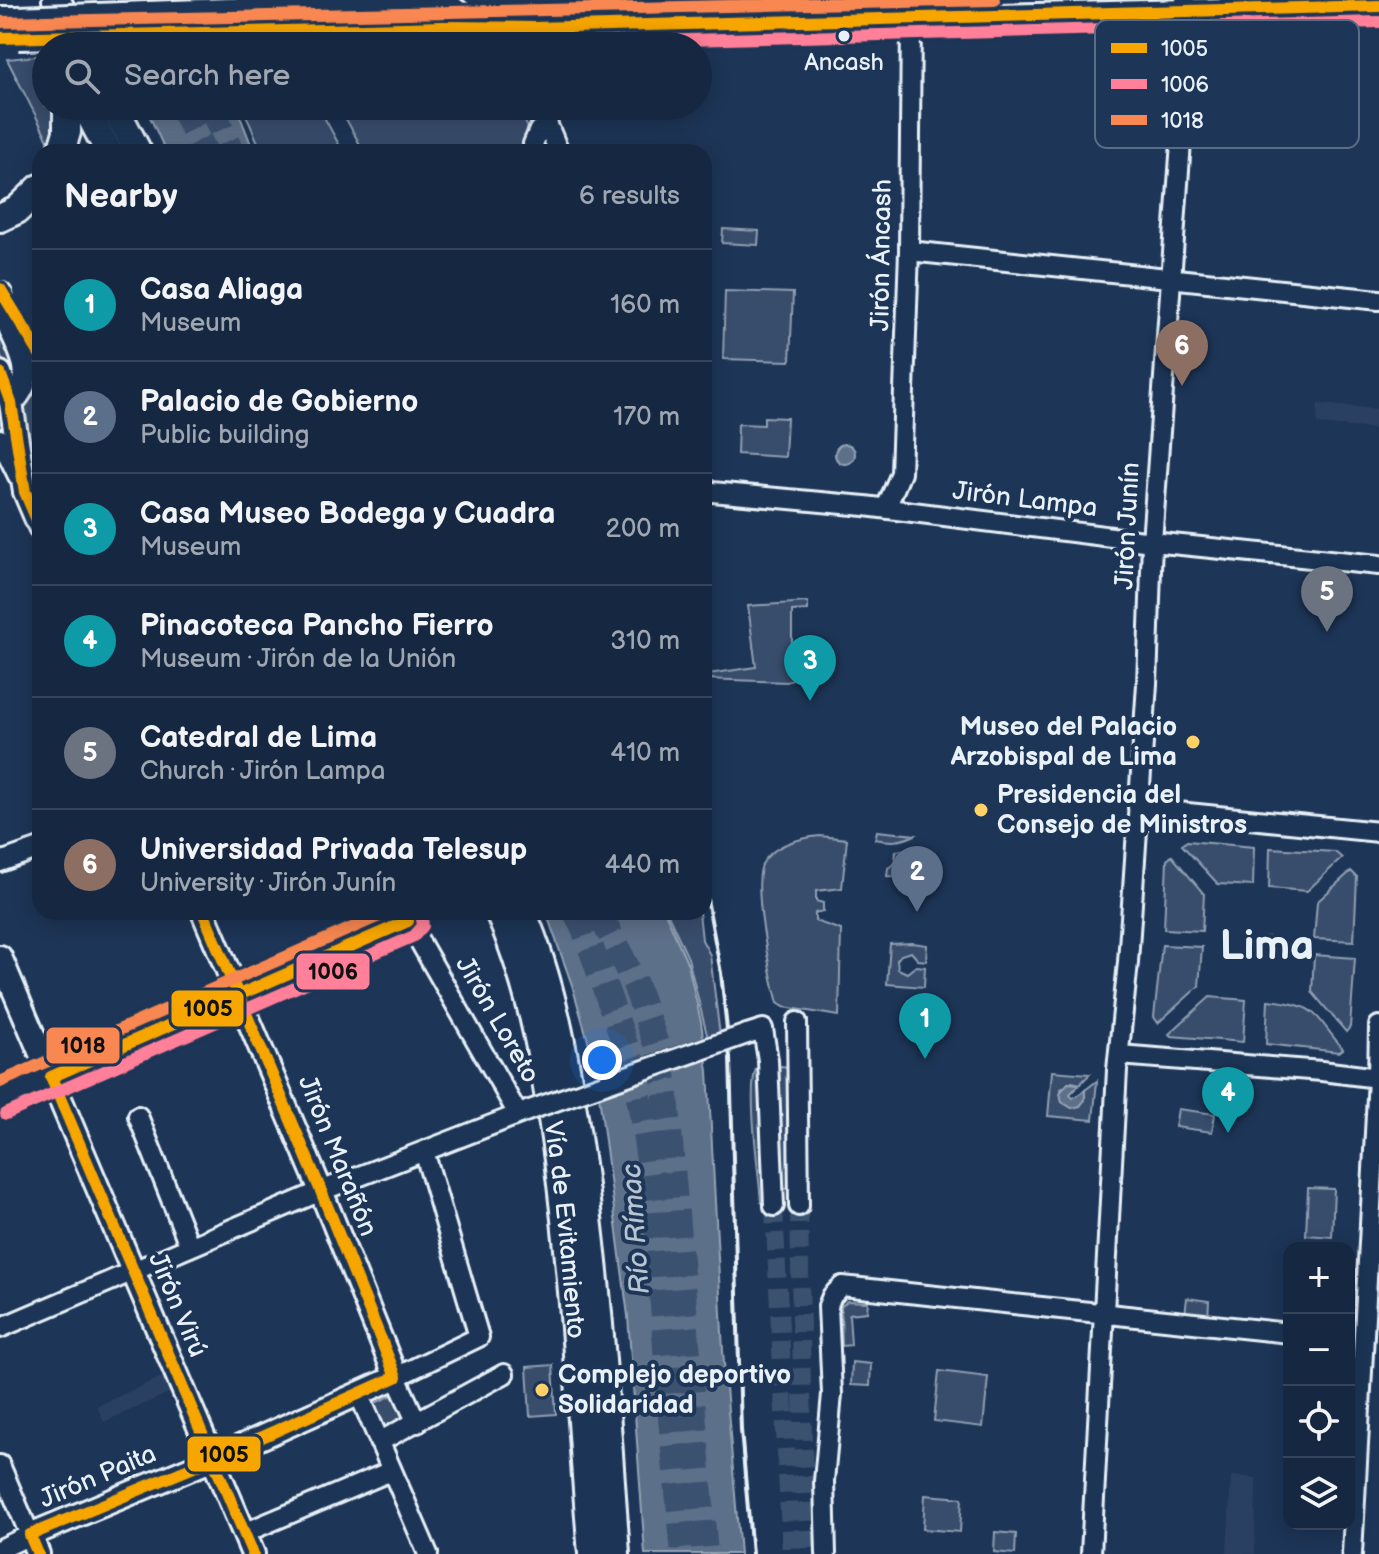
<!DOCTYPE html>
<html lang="en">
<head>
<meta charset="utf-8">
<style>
	body { margin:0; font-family:"Balsamiq Sans",sans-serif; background:#23344c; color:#f1f3f6 }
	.controls { position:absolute; right:24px; bottom:24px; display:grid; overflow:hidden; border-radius:16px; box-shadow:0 4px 20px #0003 }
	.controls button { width:72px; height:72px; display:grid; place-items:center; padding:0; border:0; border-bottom:2px solid #35445a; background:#162841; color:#f1f3f6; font:40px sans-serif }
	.you { position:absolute; left:602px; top:1060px; width:28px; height:28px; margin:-20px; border:6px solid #fff; border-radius:50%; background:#1a73e8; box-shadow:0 0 0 12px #1a73e833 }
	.badge { display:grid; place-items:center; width:52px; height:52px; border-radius:50%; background:#95b2f1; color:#fff; font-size:26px; font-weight:700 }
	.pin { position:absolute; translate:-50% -66px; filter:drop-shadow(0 2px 4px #0008) }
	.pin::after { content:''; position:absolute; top:42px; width:28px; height:24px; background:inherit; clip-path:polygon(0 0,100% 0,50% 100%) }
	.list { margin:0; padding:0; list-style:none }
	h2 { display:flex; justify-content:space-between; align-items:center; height:104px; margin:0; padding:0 32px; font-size:34px }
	h2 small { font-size:26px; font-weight:400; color:#9ea6b1 }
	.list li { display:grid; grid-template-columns:52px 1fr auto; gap:24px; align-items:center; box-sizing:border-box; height:112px; padding:0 32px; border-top:2px solid #35445a }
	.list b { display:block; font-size:30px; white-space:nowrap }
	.list p { margin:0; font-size:26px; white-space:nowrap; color:#9ea6b1 }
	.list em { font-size:26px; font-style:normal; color:#9ea6b1 }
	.icon { flex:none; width:44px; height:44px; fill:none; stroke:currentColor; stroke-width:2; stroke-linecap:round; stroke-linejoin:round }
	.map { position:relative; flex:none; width:1379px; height:1554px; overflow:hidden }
	.search { position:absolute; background:#162841; box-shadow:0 4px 20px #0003; left:32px; top:32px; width:680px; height:88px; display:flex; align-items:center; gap:20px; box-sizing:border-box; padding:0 28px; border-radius:44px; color:#9ea6b1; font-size:30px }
	.panel { position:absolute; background:#162841; box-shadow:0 4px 20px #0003; left:32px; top:144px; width:680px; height:776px; border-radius:24px }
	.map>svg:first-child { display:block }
	.built { fill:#2a4162 }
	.green { fill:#374d6c; stroke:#909fb2; stroke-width:2 }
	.water { fill:#5d7089; stroke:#95a4b5; stroke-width:2 }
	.pier { fill:#1d3557 }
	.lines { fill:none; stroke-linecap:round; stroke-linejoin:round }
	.minor-tunnel { stroke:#3b516f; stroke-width:18; stroke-dasharray:18 9; stroke-linecap:butt }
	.highway-tunnel { stroke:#3b516f; stroke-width:26; stroke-dasharray:26 13; stroke-linecap:butt }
	.minor-casing { stroke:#e8f1f8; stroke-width:24 }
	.major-casing { stroke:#e8f1f8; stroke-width:28 }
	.highway-casing { stroke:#e8f1f8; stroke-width:32 }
	.minor { stroke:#1d3557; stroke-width:18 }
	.major { stroke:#1d3557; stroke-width:22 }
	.highway { stroke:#1d3557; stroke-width:26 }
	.rail { stroke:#e8f1f8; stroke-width:4 }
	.minor-bridge-casing { stroke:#e8f1f8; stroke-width:24; stroke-linecap:butt }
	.major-bridge-casing { stroke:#e8f1f8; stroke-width:28; stroke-linecap:butt }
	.minor-bridge { stroke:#1d3557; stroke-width:18 }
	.major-bridge { stroke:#1d3557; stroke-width:22 }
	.bus-1-casing { stroke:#1d3557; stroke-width:18 }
	.bus-2-casing { stroke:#1d3557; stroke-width:18 }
	.bus-3-casing { stroke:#1d3557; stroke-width:18 }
	.bus-1 { stroke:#f7a600; stroke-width:12 }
	.bus-2 { stroke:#ff8098; stroke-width:12 }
	.bus-3 { stroke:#f88751; stroke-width:12 }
	.bus-dot { fill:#e8f1f8; stroke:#1d3557; stroke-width:3 }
	.poi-dot { fill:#ffd166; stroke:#1d3557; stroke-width:3 }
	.labels { text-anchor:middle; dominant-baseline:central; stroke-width:8; stroke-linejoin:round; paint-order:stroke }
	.bus-label { font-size:24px; fill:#e8f1f8; stroke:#1d3557 }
	.street-label { font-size:26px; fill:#e8f1f8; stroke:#1d3557 }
	.poi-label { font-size:26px; font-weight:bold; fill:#e8f1f8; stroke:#1d3557; text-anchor:start }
	.water-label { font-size:28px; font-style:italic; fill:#b7c4d1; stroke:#1d3557 }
	.town-label { font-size:42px; font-weight:bold; fill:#e8f1f8; stroke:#1d3557 }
	.key { fill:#1d3557; stroke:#5a6d87; stroke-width:2 }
	.key-label { font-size:22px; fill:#e8f1f8 }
	.line-badge { stroke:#1d3557; stroke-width:3 }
	.pale-badge-label { font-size:22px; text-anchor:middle; font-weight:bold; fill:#111 }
</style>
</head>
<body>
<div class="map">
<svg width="1379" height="1554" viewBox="0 0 1379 1554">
	<rect width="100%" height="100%" fill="#1d3557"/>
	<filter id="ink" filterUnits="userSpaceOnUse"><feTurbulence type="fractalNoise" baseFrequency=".0125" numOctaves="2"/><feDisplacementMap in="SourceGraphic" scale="16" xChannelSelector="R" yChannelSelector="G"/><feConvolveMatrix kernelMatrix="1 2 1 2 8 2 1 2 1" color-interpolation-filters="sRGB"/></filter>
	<g filter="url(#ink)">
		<path class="built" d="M1318,404L1379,409L1377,429L1317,424Z
			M166,1375L173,1391L104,1422L97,1406Z
			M1231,1476L1256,1478L1255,1554H1227Z"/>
		<path class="green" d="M284,0H347L379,46H307Z
			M46,55V106H58L55,132L49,142L7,59Z
			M242,106H318L343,152H262Z
			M339,106H518L528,128L521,152H364Z
			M723,229L759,231L758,245L722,243Z
			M725,291L793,293L790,361L723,359Z
			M0,317L19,361L14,390L0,354Z
			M33,357L40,369V445L33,450L28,446L24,411L32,378Z
			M764,417L787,418L785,457L737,454L738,424L764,425Z
			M808,602V610L792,611V679L787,682L704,679V647L708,674L756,667L748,606Z
			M877,831L915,835C901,842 890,842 875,839Z
			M820,836L847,839L842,888L816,891V901L823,903V911L815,913V921L841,930L839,1016L784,1007L778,1003C771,978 750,879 764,861C776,844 801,838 820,836Z
			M1187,841L1254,847L1253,886L1218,884L1182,845Z
			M913,848L918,853L914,855V871L916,874L910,878L887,876L888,868L895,863L896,851Z
			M1270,848L1335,852L1342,858L1307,891L1269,888Z
			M1172,856L1204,894L1202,931L1164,929L1167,860Z
			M1351,871L1357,877L1354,941L1314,939L1317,902Z
			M667,912H699L702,940L710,955L722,1052L720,1055H712L688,958Z
			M913,943L927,945L926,961L918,960L911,952L901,955L897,960L898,969L907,973L916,966L925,967L924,987L887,984L890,944Z
			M1162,945L1202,947L1199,986L1158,1023L1154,1017Z
			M1314,955L1355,958L1350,1027L1346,1032L1312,992Z
			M1210,997L1246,1000L1243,1042L1171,1036L1169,1034Z
			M1268,1000C1318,1005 1313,1013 1343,1049L1339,1052L1266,1044Z
			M781,1066L789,1067L793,1185L786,1189L781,1188L777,1069Z
			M756,1069L762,1073L764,1202H761C759,1175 747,1089 756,1069Z
			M1052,1071L1090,1074L1080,1084L1072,1082L1061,1089L1062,1102L1072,1108L1082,1103L1085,1090L1097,1081L1093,1120L1048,1116Z
			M1178,1109L1215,1114L1212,1132L1175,1127Z
			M1308,1188L1334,1189L1332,1237L1306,1235Z
			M1187,1298L1209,1301L1208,1318L1185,1315Z
			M847,1301L868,1302L867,1312L849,1314L851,1345L842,1346L841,1307Z
			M852,1362L871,1364L870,1386L851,1385Z
			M553,1365L556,1414L530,1416L527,1367Z
			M939,1371L988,1377L983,1427L934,1421Z
			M397,1393L407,1418L385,1428L375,1403Z
			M925,1495L962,1498L960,1532L923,1529Z
			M995,1532L1016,1534L1015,1554L994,1552Z"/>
		<path class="water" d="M145,106H236L254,152H166Z
			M835 454a10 10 0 1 1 20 0a10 10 0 1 1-20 0Z
			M546,912H665L688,965L701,1022L708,1071L723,1351L740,1554H645L628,1316L595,1065L572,985Z
			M1256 947a10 10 0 1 1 20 0a10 10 0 1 1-20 0Z
			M1068,1083L1080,1084L1070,1094L1073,1098L1085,1090V1100L1080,1106L1072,1108L1062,1102L1060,1093Z"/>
		<path class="pier" d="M707,1035L710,1057L594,1097L592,1074Z"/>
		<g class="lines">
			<path class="minor-tunnel" d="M774,1206L791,1554
				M799,1206L803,1447L808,1554"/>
			<path class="highway-tunnel" d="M156,0L182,46
				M181,106L205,152
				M211,106L231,152
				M576,912L585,931L633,1067L642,1113L656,1207L671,1418L684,1554
				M599,912L635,984L656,1044L665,1085L705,1554"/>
			<g class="minor-casing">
				<path id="minor" d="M445,0L505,46
					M446,29L480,46
					M540,106L559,152
					M535,152L533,144L539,130
					M909,251L1379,300
					M0,439L18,476
					M704,488L712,492L865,506L1152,542L1379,565
					M886,508L901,473L909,251L911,19L908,0
					M1138,808L1379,832
					M0,862L40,848
					M408,921L518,1114
					M797,1022L799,1206
					M747,1034L763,1029L768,1060L774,1206
					M1119,1055L1322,1071L1378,1078
					M0,1099L51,1077
					M138,1116L190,1247
					M0,1328L321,1191L530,1110
					M359,1394L428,1554
					M417,1423L396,1377L479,1337L424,1151
					M379,1442L504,1374
					M0,1465L30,1535L0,1549
					M244,1533L391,1471
					M826,1554L824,1481L832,1394L828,1306L832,1296L842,1286L1289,1333
					M1091,1554L1117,1070L1128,962L1147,684L1152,542L1184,101L1185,0
					M1352,1554L1378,1078L1379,1026"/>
			</g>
			<g class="major-casing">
				<path id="major" d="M409,3L441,0
					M0,18H17
					M414,28H533L1379,6
					M0,294C2,302 4,311 7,319C17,350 41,373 11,403
					M0,373L11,403L25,492L40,527
					M0,957L253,1554
					M51,1077L408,921L402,912
					M38,1554L30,1535L213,1459L396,1377L321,1191L203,912"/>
			</g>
			<g class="highway-casing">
				<g id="highway">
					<path d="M56,0L77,36"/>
					<path d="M85,106L109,152"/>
					<path d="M114,106L138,152"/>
					<path d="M61,152L67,132V106"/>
					<path d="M0,218L17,210L40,188"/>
					<path id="s1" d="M499,912C534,992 546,1074 558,1160C575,1291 581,1422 592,1554"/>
					<path d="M522,912C552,981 565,1056 576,1130C598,1271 606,1412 616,1554"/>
				</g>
			</g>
			<use href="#minor" class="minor"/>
			<use href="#major" class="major"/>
			<use href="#highway" class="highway"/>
			<path class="rail" d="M704,883L721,973L730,1058L741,1430L752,1554"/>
			<g class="minor-bridge-casing">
				<path id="minor-bridge" d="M530,1110L747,1034"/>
			</g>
			<g class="major-bridge-casing">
				<path id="major-bridge" d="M17,18L409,3
					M18,38L414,28"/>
			</g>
			<use href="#minor-bridge" class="minor-bridge"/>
			<use href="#major-bridge" class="major-bridge"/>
			<g class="bus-1-casing">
				<path id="bus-1" d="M0,38L443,27L533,28L1379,6
					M0,289L40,354
					M0,373L11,403L25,492L40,527
					M38,1554L30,1535L213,1459L396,1377L321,1191L203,912
					M253,1554L51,1077L408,921L402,912"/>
			</g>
			<g class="bus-2-casing">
				<path id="bus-2" d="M322,46L533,44L1379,22
					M6,1114L414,936L423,926L421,912"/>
			</g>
			<g class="bus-3-casing">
				<path id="bus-3" d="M0,22L994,0
					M0,1082L386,913"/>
			</g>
			<use href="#bus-1" class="bus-1"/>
			<use href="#bus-2" class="bus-2"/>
			<use href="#bus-3" class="bus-3"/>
		</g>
	</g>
	<circle class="bus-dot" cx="844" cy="36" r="7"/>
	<g class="poi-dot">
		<circle cx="1193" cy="742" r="8"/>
		<circle cx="981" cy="810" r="8"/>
		<circle cx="542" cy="1390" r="8"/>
	</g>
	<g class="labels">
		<g class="bus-label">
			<text x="844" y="62">Ancash</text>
		</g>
		<g class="street-label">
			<text transform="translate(882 255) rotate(-89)">Jirón Áncash</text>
			<text transform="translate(1025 500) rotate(7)">Jirón Lampa</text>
			<text transform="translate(1128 526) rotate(-87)">Jirón Junín</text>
			<text transform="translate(497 1020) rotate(60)">Jirón Loreto</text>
			<text transform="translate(337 1156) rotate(68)">Jirón Marañón</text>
			<text stroke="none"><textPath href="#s1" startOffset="326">Vía de Evitamiento</textPath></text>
			<text transform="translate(177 1305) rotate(67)">Jirón Virú</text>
			<text transform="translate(98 1477) rotate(-23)">Jirón Paita</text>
		</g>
		<g class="poi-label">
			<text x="1177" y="727" text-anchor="end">Museo del Palacio<tspan x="1177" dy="30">Arzobispal de Lima</tspan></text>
			<text x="997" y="795">Presidencia del<tspan x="997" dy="30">Consejo de Ministros</tspan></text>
			<text x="558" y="1375">Complejo deportivo<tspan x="558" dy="30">Solidaridad</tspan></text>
		</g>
		<g class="water-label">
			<text transform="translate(636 1229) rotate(-94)">Río Rímac</text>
		</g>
		<g class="town-label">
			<text x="1267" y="946">Lima</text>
		</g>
	</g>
	<rect x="1095" y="20" width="264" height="128" rx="12" class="key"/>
	<rect x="1111" y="43" width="36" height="10" fill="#f7a600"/>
	<rect x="1111" y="79" width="36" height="10" fill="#ff8098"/>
	<rect x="1111" y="115" width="36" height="10" fill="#f88751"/>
	<g class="key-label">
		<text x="1161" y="56">1005</text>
		<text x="1161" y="92">1006</text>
		<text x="1161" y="128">1018</text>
	</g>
	<g class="line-badge">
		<rect x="295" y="952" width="76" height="39" rx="8" fill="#ff8098"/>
		<rect x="170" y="989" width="75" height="39" rx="8" fill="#f7a600"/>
		<rect x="45" y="1026" width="76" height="39" rx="8" fill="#f88751"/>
		<rect x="186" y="1435" width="76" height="38" rx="8" fill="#f7a600"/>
	</g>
	<g class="pale-badge-label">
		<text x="333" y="979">1006</text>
		<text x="208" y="1016">1005</text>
		<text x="83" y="1053">1018</text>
		<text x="224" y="1462">1005</text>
	</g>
</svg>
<div class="controls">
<button>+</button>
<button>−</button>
<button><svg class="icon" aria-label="locate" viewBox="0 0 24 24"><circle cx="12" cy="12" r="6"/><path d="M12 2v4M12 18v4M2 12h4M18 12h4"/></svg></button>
<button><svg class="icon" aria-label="layers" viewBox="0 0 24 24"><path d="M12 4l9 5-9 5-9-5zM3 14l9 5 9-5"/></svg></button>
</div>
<div class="you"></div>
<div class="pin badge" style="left:925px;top:1059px;background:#0f9aa8">1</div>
<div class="pin badge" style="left:917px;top:912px;background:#5c6f8a">2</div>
<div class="pin badge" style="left:810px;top:701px;background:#0f9aa8">3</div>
<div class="pin badge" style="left:1228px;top:1133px;background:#0f9aa8">4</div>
<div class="pin badge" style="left:1327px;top:632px;background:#6b7280">5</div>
<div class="pin badge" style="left:1182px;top:386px;background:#8d6e63">6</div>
<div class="search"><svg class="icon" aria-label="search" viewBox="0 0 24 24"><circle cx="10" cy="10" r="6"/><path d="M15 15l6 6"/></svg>Search here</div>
<section class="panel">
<h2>Nearby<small>6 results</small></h2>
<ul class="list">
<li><span class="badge" style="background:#0f9aa8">1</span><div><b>Casa Aliaga</b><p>Museum</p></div><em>160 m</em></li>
<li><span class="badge" style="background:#5c6f8a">2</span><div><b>Palacio de Gobierno</b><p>Public building</p></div><em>170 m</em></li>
<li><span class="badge" style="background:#0f9aa8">3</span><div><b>Casa Museo Bodega y Cuadra</b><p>Museum</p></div><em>200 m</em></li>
<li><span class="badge" style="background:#0f9aa8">4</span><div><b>Pinacoteca Pancho Fierro</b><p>Museum · Jirón de la Unión</p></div><em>310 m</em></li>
<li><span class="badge" style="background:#6b7280">5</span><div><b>Catedral de Lima</b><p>Church · Jirón Lampa</p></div><em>410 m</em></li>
<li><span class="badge" style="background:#8d6e63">6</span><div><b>Universidad Privada Telesup</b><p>University · Jirón Junín</p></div><em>440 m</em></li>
</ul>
</section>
</div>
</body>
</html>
